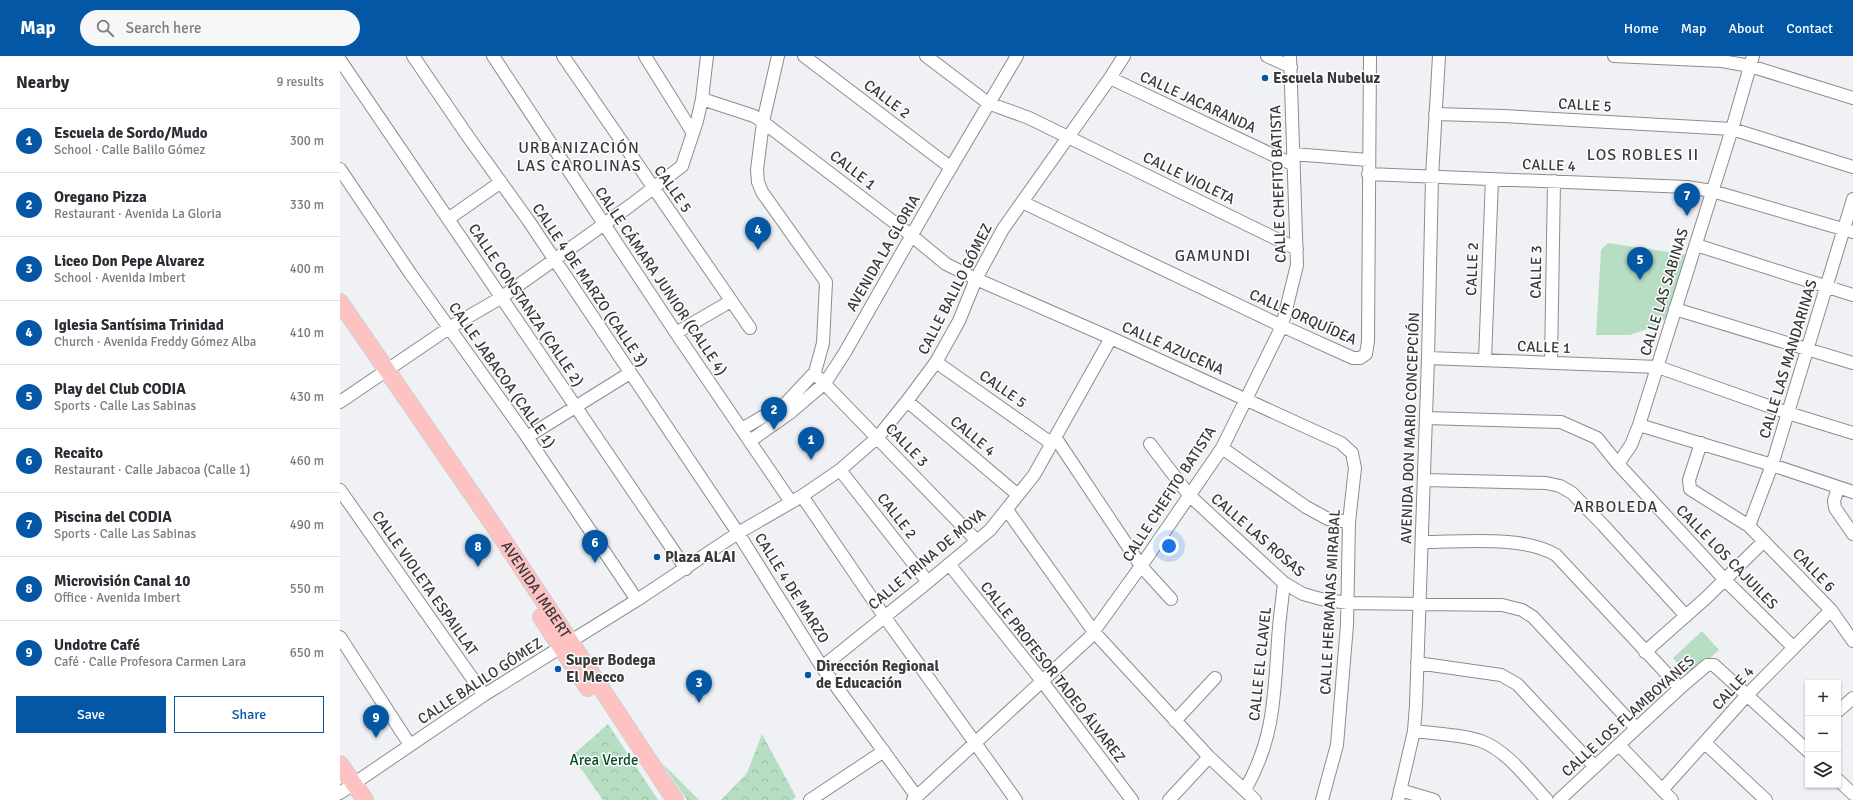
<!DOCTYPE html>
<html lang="en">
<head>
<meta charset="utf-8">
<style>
	body { margin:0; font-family:Signika,sans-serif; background:#f7f7f7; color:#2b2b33 }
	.controls { position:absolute; right:12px; bottom:12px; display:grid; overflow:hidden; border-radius:0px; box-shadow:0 1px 3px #0004 }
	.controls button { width:36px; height:36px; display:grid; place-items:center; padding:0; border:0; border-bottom:1px solid #e1e1e2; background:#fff; color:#2b2b33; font:20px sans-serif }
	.you { position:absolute; left:829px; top:490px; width:14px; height:14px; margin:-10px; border:3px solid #fff; border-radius:50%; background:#1a73e8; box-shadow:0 0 0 6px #1a73e833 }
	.badge { display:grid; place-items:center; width:26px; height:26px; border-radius:50%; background:#0457a5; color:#fff; font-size:13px; font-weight:700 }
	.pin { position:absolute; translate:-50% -33px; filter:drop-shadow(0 1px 2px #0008) }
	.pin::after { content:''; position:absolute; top:21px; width:14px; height:12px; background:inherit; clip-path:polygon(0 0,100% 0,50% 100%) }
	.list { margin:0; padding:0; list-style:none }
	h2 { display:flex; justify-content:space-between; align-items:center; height:52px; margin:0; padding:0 16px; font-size:17px }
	h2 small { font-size:13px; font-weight:400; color:#7c7c81 }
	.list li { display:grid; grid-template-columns:26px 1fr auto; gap:12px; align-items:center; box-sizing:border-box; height:64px; padding:0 16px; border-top:1px solid #e1e1e2 }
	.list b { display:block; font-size:15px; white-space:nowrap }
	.list p { margin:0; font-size:13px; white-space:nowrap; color:#7c7c81 }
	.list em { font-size:13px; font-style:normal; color:#7c7c81 }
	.actions { display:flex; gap:8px; padding:12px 16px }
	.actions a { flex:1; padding:9px 0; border:1px solid #0457a5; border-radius:0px; text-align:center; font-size:14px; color:#0457a5 }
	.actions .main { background:#0457a5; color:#fff }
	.icon { flex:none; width:22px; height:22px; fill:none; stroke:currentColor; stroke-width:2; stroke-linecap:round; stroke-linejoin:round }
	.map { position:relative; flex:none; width:1513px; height:744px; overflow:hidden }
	header { display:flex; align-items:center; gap:24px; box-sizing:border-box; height:56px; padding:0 20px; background:#0457a5; color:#fff }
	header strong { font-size:19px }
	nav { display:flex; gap:22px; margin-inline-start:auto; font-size:14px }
	.search { width:280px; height:36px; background:#f7f7f7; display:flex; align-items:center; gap:10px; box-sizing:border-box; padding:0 14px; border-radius:22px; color:#7c7c81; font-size:15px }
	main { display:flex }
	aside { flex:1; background:#fff }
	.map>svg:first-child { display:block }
	.park { fill:url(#park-crowns) }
	.garden { fill:#b7ddc2 }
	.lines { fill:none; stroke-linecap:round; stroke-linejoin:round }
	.minor-casing { stroke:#8a8d90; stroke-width:14 }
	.major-casing { stroke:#cfcfd0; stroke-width:18 }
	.minor { stroke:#fff; stroke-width:12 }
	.major { stroke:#fdc2c1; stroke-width:16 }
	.poi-dot { fill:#0457a5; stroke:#fefefe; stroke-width:1.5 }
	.labels { text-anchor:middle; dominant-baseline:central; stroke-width:3; stroke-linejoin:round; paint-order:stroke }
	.poi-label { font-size:15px; font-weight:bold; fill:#38393b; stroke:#fefefe; text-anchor:start }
	.street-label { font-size:15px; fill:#38393b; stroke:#fefefe }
	.park-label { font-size:15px; fill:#0a4b2a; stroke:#fefefe }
	.neighbourhood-label { font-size:16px; letter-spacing:1px; fill:#393c3e; stroke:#fefefe }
</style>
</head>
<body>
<header>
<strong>Map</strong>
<div class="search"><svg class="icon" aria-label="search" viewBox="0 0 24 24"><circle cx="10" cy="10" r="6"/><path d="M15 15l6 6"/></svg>Search here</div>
<nav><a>Home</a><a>Map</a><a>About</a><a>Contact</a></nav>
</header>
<main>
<aside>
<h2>Nearby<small>9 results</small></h2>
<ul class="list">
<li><span class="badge">1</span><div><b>Escuela de Sordo/Mudo</b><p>School · Calle Balilo Gómez</p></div><em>300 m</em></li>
<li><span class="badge">2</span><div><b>Oregano Pizza</b><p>Restaurant · Avenida La Gloria</p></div><em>330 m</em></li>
<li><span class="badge">3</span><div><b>Liceo Don Pepe Alvarez</b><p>School · Avenida Imbert</p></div><em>400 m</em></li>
<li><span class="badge">4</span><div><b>Iglesia Santísima Trinidad</b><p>Church · Avenida Freddy Gómez Alba</p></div><em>410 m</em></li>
<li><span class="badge">5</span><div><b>Play del Club CODIA</b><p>Sports · Calle Las Sabinas</p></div><em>430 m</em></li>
<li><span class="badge">6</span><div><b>Recaito</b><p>Restaurant · Calle Jabacoa (Calle 1)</p></div><em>460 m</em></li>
<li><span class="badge">7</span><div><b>Piscina del CODIA</b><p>Sports · Calle Las Sabinas</p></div><em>490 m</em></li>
<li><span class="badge">8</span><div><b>Microvisión Canal 10</b><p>Office · Avenida Imbert</p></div><em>550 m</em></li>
<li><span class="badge">9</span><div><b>Undotre Café</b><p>Café · Calle Profesora Carmen Lara</p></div><em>650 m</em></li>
</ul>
<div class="actions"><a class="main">Save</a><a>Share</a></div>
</aside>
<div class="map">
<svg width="1513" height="744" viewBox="0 0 1513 744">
	<defs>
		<pattern id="park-crowns" width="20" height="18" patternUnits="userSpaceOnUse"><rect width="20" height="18" fill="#b7ddc2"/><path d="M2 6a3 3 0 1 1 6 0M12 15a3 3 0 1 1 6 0" fill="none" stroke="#9ebea8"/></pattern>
	</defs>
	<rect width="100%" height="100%" fill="#eff1f5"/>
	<path class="park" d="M268,668L318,744H263L232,700Z
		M422,678L456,741L452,744H381L407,717Z
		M322,707L359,744H347Z"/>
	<path class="garden" d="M1268,187L1348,199L1328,260L1316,270L1290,279H1256L1261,194Z
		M1362,575L1379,594L1350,620L1333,602Z"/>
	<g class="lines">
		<g class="minor-casing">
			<path id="minor" d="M73,0L129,82L188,164L398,477L482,611L577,741
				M153,0L336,277L451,446
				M223,0L410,272
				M305,0L353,77
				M464,0L610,111
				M586,0L648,47L689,62L957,193
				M927,0L951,11
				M1274,0L1382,5L1410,10L1513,42
				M0,4L346,513
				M770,22L954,109
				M362,43L414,60L423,66L572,180L606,208L636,223L771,282L1001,387L1012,397L1015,412L1009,466L1007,569L997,689L982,744
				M1095,58L1163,60L1392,73L1513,111
				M953,98L1028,104
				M0,113L70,217L185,378L297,544
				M1028,118L1347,131L1372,135L1513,176
				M682,146L942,270L1013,302H1020L1026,298L1028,285L1030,0
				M108,163L161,126
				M1356,189L1513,239
				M1335,253L1513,307
				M336,277L391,245
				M1088,302L1318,311L1448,357L1513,377
				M1145,304L1152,123
				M596,306L711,387
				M1211,307L1214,125
				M479,322L637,485
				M567,345L678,439
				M0,346L109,272L162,241L291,149L342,110L357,65L362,43L367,0
				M1086,362L1221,366L1257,382L1278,408L1385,524L1453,591
				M1299,369L1432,409L1513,436
				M402,373L446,347L475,316L483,287L486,226L422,136L418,126L417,114L423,66L438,0
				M187,381L290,317
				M715,381L801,510L831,543
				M410,385L451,356L485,327L504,298L597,135L677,0
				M1361,387L1349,424L1350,433L1409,470L1491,554L1513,585
				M810,388L849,439L944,527L963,538L981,543L1008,547L1162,549L1182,554L1193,561L1296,672
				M882,392L966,451L988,463L1009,466
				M1278,408L1291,389L1299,369L1392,73L1413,0
				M500,414L588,526
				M1084,424L1206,427L1220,430L1232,437L1263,469L1346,560
				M1498,432L1494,445L1495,452L1513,478
				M0,434L144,639
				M462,440L544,560L676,744
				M667,454L754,576L869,701L915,744
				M1409,470L1432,409L1513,143
				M1082,486C1122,486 1182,479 1216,499L1340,632
				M609,508L702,625L792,744
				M0,581L70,689
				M1305,596L1366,542L1424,485
				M1077,607L1161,619L1177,628L1255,711
				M482,611L583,530L650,474L694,419L771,282
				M1498,655L1513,642
				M835,665L875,622
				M1074,675C1096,678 1121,678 1141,685C1168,695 1188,724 1207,744
				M1365,687L1426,744
				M1279,689L1332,744
				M1498,724L1513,738
				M905,734C934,683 934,642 938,585C939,565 942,546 944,527
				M1060,734L1094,744
				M1322,734L1407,639L1491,554
				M0,737L144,639L297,544L398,477L462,440L500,414L538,381L567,345L596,306L619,265L636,223L663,173L770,22L784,0
				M470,744L544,695
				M573,744L749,582L801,510L882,392L942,270L957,209L950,0
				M829,744L869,701
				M1058,744L1074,675L1076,649L1088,302L1092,121L1099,0
				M1219,744L1340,632L1367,609H1374L1468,695"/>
		</g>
		<g class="major-casing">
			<g id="major">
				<path id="s1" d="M0,246L154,470L335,744"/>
				<path d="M201,561L248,632"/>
				<path d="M0,708L25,744"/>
			</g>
		</g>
		<use href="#minor" class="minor"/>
		<use href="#major" class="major"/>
	</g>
	<g class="poi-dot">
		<circle cx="925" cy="22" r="4"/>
		<circle cx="317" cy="501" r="4"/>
		<circle cx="218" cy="613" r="4"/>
		<circle cx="468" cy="619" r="4"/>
	</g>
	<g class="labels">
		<g class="poi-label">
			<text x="933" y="22">Escuela Nubeluz</text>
			<text x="325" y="501">Plaza ALAI</text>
			<text x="226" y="604">Super Bodega<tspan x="226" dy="17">El Mecco</tspan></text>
			<text x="476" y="610">Dirección Regional<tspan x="476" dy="17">de Educación</tspan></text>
		</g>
		<g class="street-label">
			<text transform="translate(547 43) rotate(37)">CALLE 2</text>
			<text transform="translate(858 46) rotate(25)">CALLE JACARANDA</text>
			<text transform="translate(1245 49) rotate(3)">CALLE 5</text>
			<text transform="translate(1209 109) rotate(2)">CALLE 4</text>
			<text transform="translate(513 114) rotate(38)">CALLE 1</text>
			<text transform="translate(849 122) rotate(26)">CALLE VIOLETA</text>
			<text transform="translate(938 128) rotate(-92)">CALLE CHEFITO BATISTA</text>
			<text transform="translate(333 133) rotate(55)">CALLE 5</text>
			<text transform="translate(543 197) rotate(-60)">AVENIDA LA GLORIA</text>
			<text transform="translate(1132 213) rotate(-88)">CALLE 2</text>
			<text transform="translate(1196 216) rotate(-89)">CALLE 3</text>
			<text transform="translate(321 225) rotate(56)">CALLE CÁMARA JUNIOR (CALLE 4)</text>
			<text transform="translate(250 229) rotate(56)">CALLE 4 DE MARZO (CALLE 3)</text>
			<text transform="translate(615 233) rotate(-63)">CALLE BALILO GÓMEZ</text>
			<text transform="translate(1324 236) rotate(-73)">CALLE LAS SABINAS</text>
			<text transform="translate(186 249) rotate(56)">CALLE CONSTANZA (CALLE 2)</text>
			<text transform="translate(963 261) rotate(24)">CALLE ORQUÍDEA</text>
			<text transform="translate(1204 291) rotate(2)">CALLE 1</text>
			<text transform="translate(833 292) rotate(24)">CALLE AZUCENA</text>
			<text transform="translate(1448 303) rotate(-73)">CALLE LAS MANDARINAS</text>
			<text transform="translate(162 319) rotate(55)">CALLE JABACOA (CALLE 1)</text>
			<text transform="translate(663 333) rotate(35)">CALLE 5</text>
			<text transform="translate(1070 372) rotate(-88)">AVENIDA DON MARIO CONCEPCIÓN</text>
			<text transform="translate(633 380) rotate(40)">CALLE 4</text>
			<text transform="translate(567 389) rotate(46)">CALLE 3</text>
			<text transform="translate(829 438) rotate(-57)">CALLE CHEFITO BATISTA</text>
			<text transform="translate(557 460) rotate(52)">CALLE 2</text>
			<text transform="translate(918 479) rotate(41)">CALLE LAS ROSAS</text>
			<text transform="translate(1387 501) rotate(46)">CALLE LOS CAJUILES</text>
			<text transform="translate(587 503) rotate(-40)">CALLE TRINA DE MOYA</text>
			<text transform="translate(1474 514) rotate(46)">CALLE 6</text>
			<text transform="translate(85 527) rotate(55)">CALLE VIOLETA ESPAILLAT</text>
			<text transform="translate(452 532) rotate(58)">CALLE 4 DE MARZO</text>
			<text stroke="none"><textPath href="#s1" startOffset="348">AVENIDA IMBERT</textPath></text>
			<text transform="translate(990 546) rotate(-87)">CALLE HERMANAS MIRABAL</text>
			<text transform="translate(920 608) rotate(-84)">CALLE EL CLAVEL</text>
			<text transform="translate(713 616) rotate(52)">CALLE PROFESOR TADEO ÁLVAREZ</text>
			<text transform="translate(140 625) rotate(-33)">CALLE BALILO GÓMEZ</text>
			<text transform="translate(1393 632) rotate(-47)">CALLE 4</text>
			<text transform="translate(1288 660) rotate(-42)">CALLE LOS FLAMBOYANES</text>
		</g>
		<g class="park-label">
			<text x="264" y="704">Area Verde</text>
		</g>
		<g class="neighbourhood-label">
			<text x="239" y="92">URBANIZACIÓN<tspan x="239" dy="18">LAS CAROLINAS</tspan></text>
			<text x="1303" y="99">LOS ROBLES II</text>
			<text x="873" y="200">GAMUNDI</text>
			<text x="1276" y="451">ARBOLEDA</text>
		</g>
	</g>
</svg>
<div class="controls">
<button>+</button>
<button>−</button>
<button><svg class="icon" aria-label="layers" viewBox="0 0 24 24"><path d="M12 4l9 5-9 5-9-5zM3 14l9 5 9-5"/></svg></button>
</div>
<div class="you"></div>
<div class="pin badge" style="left:471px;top:404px">1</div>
<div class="pin badge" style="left:434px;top:374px">2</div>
<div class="pin badge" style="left:359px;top:647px">3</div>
<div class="pin badge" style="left:418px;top:194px">4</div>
<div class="pin badge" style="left:1300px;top:224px">5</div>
<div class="pin badge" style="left:255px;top:507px">6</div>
<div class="pin badge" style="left:1347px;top:160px">7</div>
<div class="pin badge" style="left:138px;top:511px">8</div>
<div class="pin badge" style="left:36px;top:682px">9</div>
</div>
</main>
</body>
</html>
